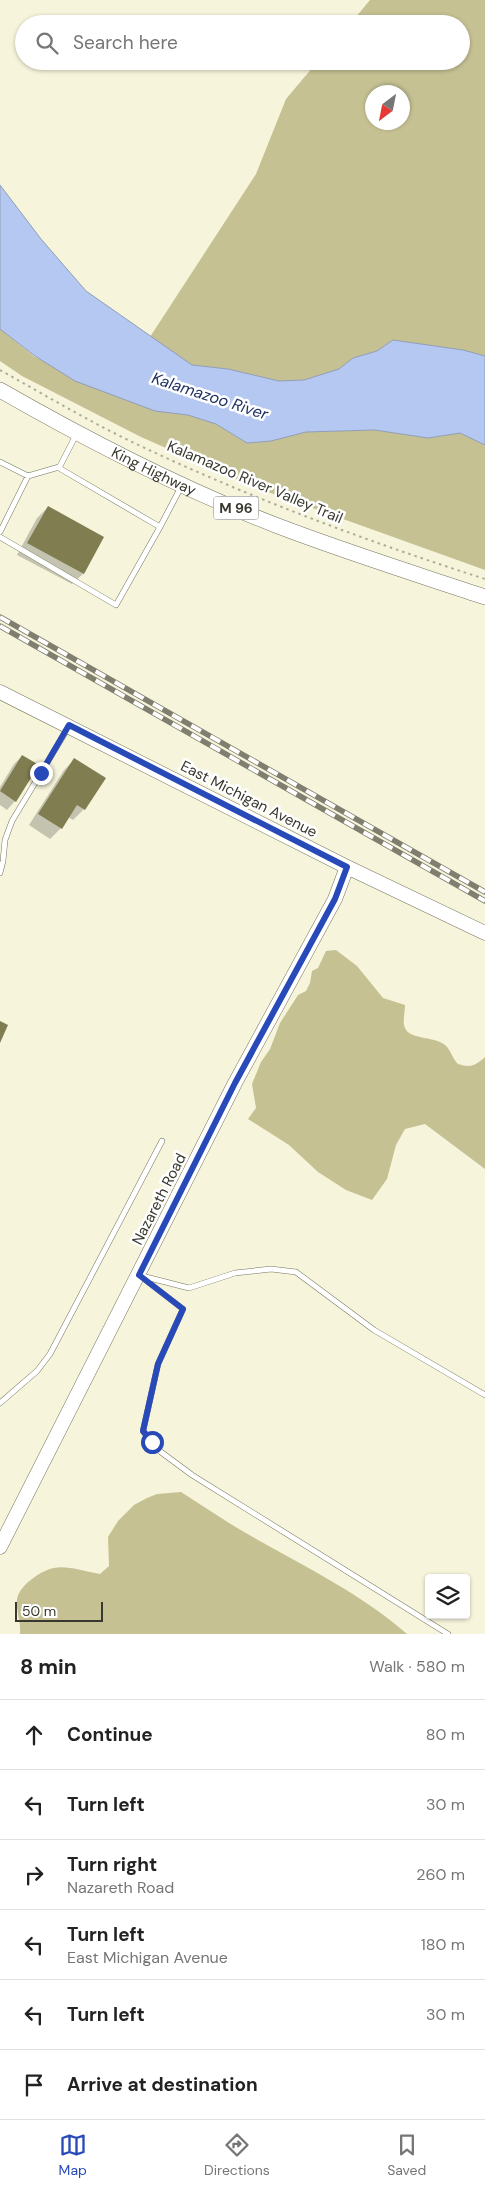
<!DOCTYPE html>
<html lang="en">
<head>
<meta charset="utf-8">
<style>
	body { margin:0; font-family:"DM Sans",sans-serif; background:#f6f6f6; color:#222 }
	.controls { position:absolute; right:15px; bottom:15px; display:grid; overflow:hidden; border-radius:5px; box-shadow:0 1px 4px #0004 }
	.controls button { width:45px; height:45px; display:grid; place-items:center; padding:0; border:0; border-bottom:1px solid #e0e0e0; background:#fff; color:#222; font:25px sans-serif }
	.compass { position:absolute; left:365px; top:85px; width:45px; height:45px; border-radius:50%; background:#fff; box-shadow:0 1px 4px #0004; rotate:212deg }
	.scale { position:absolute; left:15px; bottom:12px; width:88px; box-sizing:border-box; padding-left:5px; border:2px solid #39382e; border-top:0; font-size:14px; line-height:18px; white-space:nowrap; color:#39382e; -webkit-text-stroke:4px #fff; paint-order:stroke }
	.stop { position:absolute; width:15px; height:15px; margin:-11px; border:4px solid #284ab9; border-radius:50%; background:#fff }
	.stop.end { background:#284ab9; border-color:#fff; box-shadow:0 1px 5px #0008 }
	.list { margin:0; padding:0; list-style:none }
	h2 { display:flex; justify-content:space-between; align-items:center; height:65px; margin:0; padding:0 20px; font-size:21px }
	h2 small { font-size:16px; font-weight:400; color:#767676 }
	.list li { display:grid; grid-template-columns:32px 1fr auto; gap:15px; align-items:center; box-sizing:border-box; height:70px; padding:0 20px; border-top:1px solid #e0e0e0 }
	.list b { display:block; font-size:19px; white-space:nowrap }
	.list p { margin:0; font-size:16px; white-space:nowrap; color:#767676 }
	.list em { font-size:16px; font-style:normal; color:#767676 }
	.icon { flex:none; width:28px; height:28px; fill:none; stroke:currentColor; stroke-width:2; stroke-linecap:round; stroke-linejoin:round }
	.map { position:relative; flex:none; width:485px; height:1634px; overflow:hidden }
	.search { position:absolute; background:#fff; box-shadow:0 1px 4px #0004; left:15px; right:15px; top:15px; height:55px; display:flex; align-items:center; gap:12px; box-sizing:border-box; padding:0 18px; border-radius:28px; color:#767676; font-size:19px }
	.sheet { height:485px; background:#fff }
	nav { display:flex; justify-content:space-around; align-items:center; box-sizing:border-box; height:70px; border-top:1px solid #e0e0e0; background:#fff; font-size:14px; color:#767676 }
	nav a { display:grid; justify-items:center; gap:2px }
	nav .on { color:#284ab9 }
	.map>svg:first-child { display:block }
	.forest { fill:#c5c193; fill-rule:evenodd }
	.water { fill:#b5c8f1; stroke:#909db6 }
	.shadow { fill:#0003 }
	.building { fill:#807d51 }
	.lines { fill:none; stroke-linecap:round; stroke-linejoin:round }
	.lane-casing { stroke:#777660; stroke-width:6 }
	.secondary-casing { stroke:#777660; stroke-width:15 }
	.primary-casing { stroke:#777660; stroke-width:16 }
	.path { stroke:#aeac99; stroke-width:2; stroke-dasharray:2.5 4; stroke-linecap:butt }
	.lane { stroke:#fff; stroke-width:5 }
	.secondary { stroke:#fff; stroke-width:14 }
	.primary { stroke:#fff; stroke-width:15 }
	.rail-casing { stroke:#807f6f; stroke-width:5.5 }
	.rail { stroke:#fff; stroke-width:4; stroke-dasharray:11; stroke-linecap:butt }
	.route { stroke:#284ab9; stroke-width:6 }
	.labels { text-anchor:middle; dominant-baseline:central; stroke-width:5; stroke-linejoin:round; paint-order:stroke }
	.shield { fill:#fff; stroke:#74746d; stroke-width:1 }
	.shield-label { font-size:14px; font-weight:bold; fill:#39382e }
	.street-label { font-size:15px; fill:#39382e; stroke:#fff }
	.water-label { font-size:16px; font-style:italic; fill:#1e3062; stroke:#fff }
</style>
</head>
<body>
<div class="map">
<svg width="485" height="1634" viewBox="0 0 485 1634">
	<rect width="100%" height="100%" fill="#f6f4db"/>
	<path class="forest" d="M370,0H485V356L463,350L393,340L377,351L353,358L339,369L304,380L279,381L228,369L192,365L150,337L256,174L286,99L318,61H461V24H350ZM372,92H402V122H372Z
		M0,329L35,357L119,397L155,411L188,415L216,424L247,443L271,441L306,432L375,430L428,438L460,433L485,445V570L254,487L141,437L22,376L0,361Z
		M336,950L357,966L383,998L405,1005C405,1011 403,1020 404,1025C407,1041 433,1035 445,1045C451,1050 452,1058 458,1064C470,1068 475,1066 485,1057V1169L425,1124L405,1129L396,1145L387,1179L372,1200L346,1190L318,1172L289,1145L248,1119L256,1108L252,1084L261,1062L270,1049L280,1023L298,995L306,991L310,983L312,971L318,968L326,951Z
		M181,1492C197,1502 213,1513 229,1523C288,1559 355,1588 407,1634H20C21,1623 17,1614 17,1603C16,1595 22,1588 27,1583C55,1559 67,1568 100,1574L109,1566L108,1537L118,1521L134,1505L147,1498L157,1494Z"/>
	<path class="water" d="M0,185L41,239L86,291L192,365L228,369L279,381L304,380L339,369L353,358L377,351L393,340L463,350L485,356V445L460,433L428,438L375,430L306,432L271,441L247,443L216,424L188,415L155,411L75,381L35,356L0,329Z"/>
	<path class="shadow" d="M48,507L103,537L83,574L72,584L17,555L37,518Z
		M22,756L15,801L7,810L0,805V787L14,764Z
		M75,759L84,809L73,820L68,817L61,828L50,839L29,825L64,770Z"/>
	<path class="building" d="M48,506L104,537L84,574L27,543Z
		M22,755L39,765L16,802L0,791Z
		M74,758L106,778L85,810L77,805L62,829L38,814Z
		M0,1021L8,1025L0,1043Z"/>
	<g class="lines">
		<g class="lane-casing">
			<path id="lane" d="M77,433L59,468L160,527L181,487
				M0,462L28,476L0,532
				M28,476L59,467
				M0,537L116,605L160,527
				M0,873L3,861L5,840L12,821L68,728
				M139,1275L183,1309L158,1364L143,1431L161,1452L192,1475L448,1634
				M142,1276L189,1288L235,1273L271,1269L296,1272L374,1330L485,1395
				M0,1403L37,1371L50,1354L162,1141"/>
		</g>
		<g class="secondary-casing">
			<path id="secondary" d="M0,692L347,867L485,933
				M0,1547L235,1083L335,899L347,867"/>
		</g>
		<g class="primary-casing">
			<g id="primary">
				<path id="s1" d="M0,390C89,441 182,489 278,526C346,552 416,574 485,597"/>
			</g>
		</g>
		<path class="path" d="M0,370C43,394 85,419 130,441C245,496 363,540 485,579"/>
		<use href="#lane" class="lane"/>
		<use href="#secondary" class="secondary"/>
		<use href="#primary" class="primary"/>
		<g class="rail-casing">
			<path id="rail" d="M0,617L485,892
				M0,626L485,901"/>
		</g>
		<use href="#rail" class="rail"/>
	</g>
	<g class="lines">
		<path class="route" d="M41,773L69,725L347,867L335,899L235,1083L139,1275L183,1309L158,1364L143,1431L152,1442"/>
	</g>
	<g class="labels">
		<rect class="shield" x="213.5" y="496.5" width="45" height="23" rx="4"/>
		<g class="shield-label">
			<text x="236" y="508">M 96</text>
		</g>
		<g class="street-label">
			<text stroke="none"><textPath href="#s1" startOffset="174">King Highway</textPath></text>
			<text transform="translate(255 482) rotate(23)">Kalamazoo River Valley Trail</text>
			<text transform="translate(249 799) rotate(27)">East Michigan Avenue</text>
			<text transform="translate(159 1199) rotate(-63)">Nazareth Road</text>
		</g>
		<g class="water-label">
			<text transform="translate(210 396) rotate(18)">Kalamazoo River</text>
		</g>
	</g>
</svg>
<div class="controls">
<button><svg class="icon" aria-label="layers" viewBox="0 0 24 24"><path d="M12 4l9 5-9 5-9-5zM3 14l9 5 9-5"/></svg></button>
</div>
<svg class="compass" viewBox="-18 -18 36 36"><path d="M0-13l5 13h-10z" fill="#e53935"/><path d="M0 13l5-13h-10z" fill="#767676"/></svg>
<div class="scale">50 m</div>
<div class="stop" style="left:152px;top:1442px"></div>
<div class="stop end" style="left:41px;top:773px"></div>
<div class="search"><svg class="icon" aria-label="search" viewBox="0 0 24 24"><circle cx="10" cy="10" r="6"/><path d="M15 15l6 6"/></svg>Search here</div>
</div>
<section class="sheet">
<h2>8 min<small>Walk · 580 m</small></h2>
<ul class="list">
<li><svg class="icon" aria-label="ahead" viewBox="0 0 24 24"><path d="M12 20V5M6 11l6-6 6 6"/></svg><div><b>Continue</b></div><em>80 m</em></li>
<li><svg class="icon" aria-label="left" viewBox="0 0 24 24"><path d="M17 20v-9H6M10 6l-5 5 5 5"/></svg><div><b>Turn left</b></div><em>30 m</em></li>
<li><svg class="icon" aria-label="right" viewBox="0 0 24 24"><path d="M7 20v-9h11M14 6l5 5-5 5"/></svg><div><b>Turn right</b><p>Nazareth Road</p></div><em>260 m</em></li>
<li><svg class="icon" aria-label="left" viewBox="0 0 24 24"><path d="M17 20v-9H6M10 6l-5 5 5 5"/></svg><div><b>Turn left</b><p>East Michigan Avenue</p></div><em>180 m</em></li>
<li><svg class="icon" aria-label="left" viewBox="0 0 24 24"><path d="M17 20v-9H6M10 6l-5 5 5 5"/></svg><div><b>Turn left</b></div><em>30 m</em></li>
<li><svg class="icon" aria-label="arrive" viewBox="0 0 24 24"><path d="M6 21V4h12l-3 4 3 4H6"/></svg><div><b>Arrive at destination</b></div></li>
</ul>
</section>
<nav>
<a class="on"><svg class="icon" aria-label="map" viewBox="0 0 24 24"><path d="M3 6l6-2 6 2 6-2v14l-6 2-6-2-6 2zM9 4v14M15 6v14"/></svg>Map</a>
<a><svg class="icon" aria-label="directions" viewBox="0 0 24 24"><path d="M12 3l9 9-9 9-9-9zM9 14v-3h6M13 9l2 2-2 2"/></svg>Directions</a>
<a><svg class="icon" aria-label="saved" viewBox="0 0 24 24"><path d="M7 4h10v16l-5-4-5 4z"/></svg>Saved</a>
</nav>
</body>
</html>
